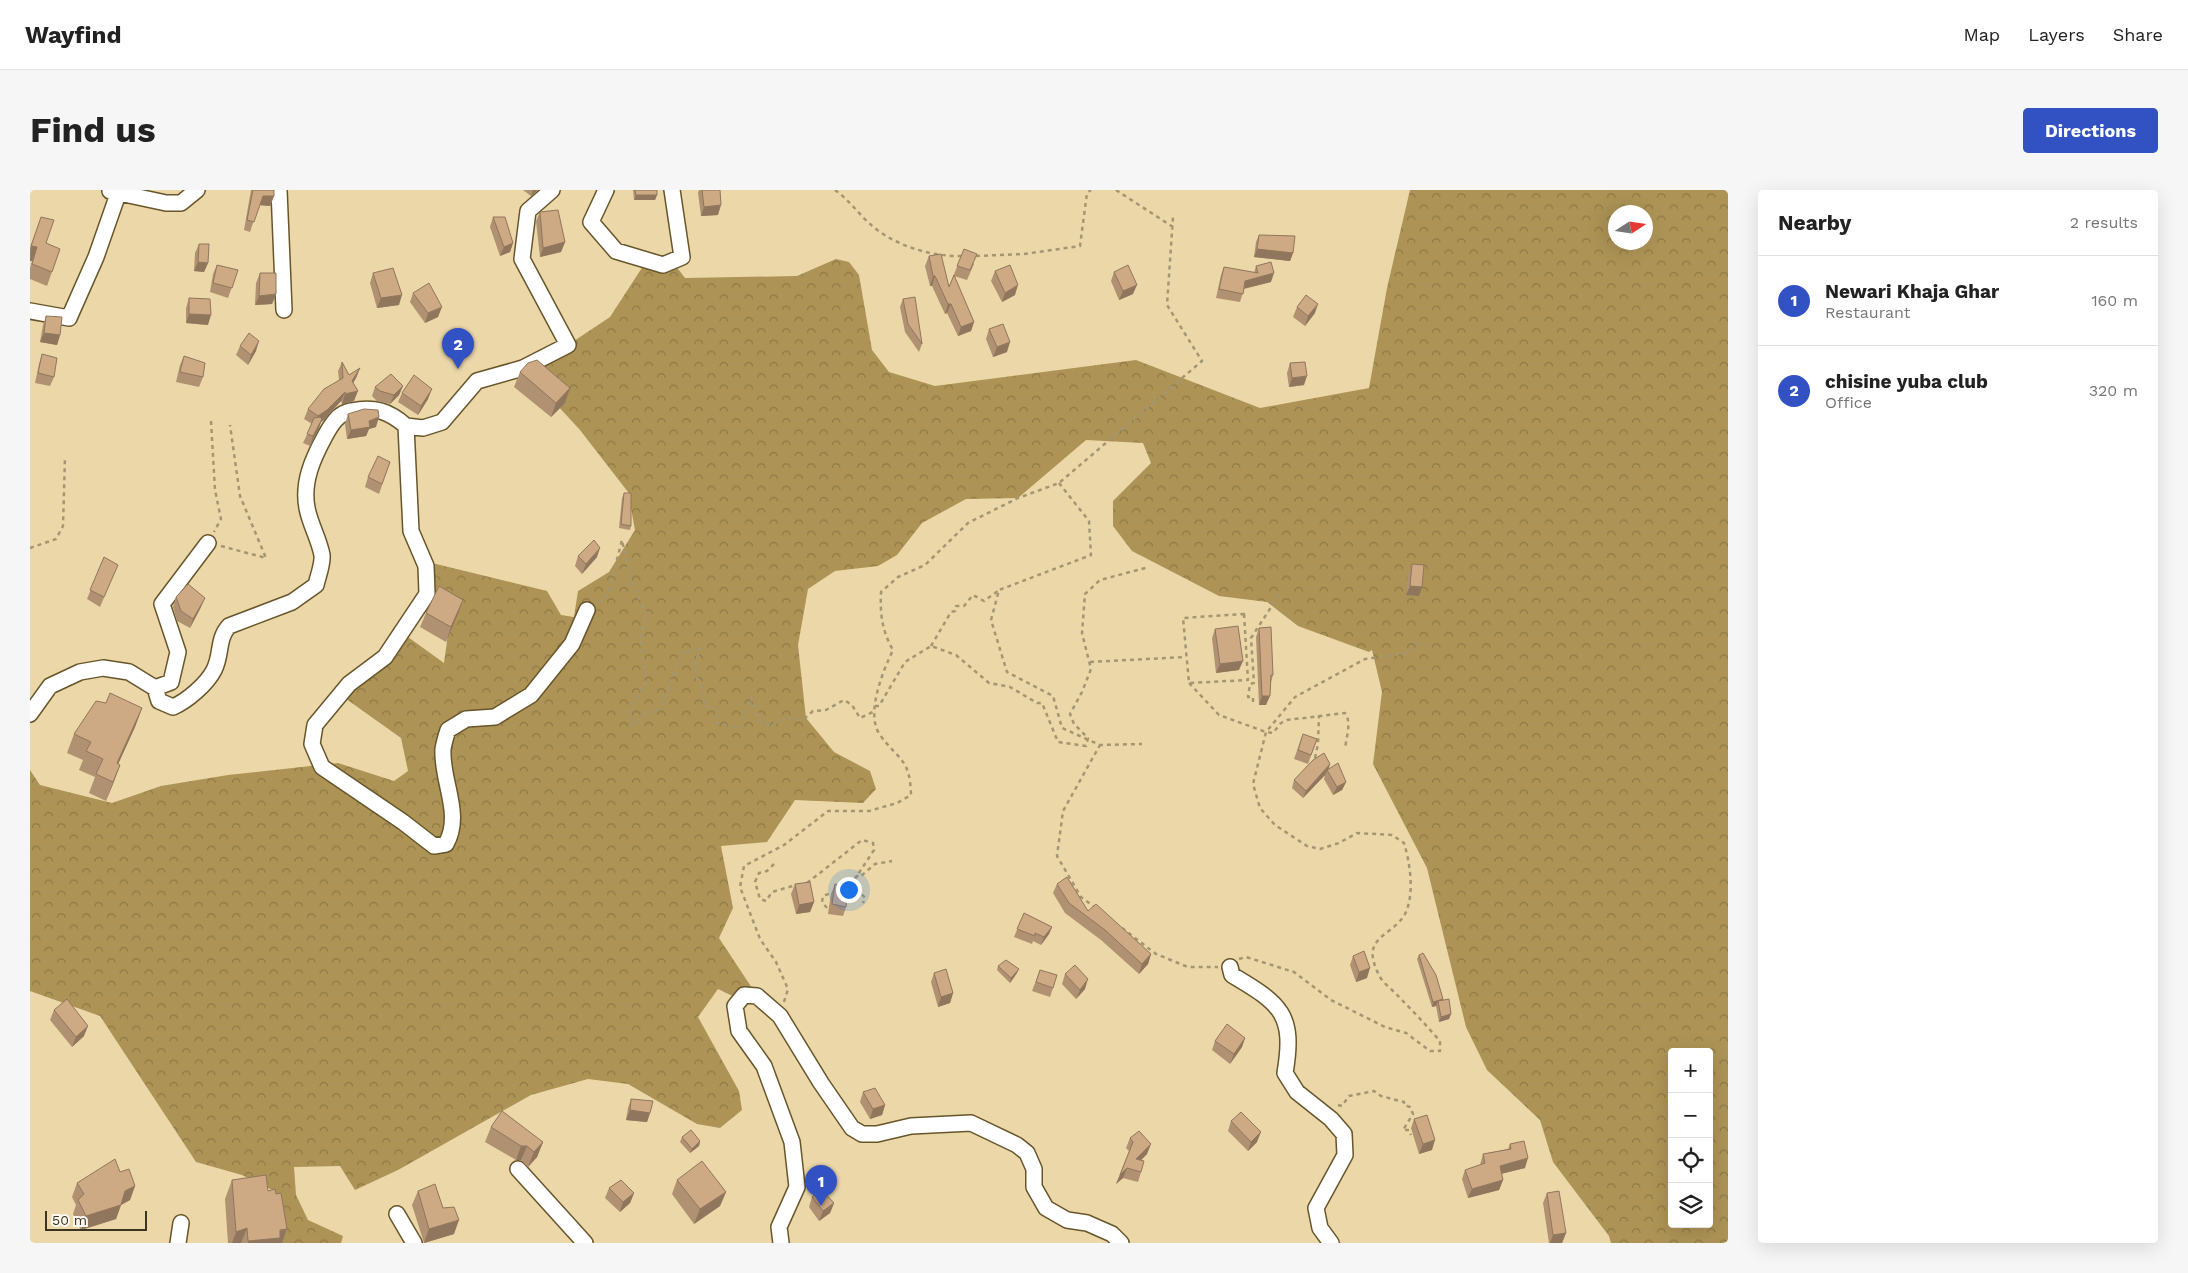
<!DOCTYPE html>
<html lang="en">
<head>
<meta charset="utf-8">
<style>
	body { margin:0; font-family:"Work Sans",sans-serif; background:#f6f6f6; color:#222 }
	.controls { position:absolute; right:15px; bottom:15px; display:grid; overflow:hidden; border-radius:5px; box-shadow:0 5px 20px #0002 }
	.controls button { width:45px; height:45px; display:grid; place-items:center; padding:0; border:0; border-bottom:1px solid #e0e0e0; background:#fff; color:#222; font:25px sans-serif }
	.compass { position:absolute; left:1578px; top:15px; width:45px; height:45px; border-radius:50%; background:#fff; box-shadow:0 5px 20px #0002; rotate:78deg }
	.scale { position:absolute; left:15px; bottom:12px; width:102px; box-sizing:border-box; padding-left:5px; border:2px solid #3c3421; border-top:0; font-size:14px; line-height:18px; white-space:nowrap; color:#3c3421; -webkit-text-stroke:4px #fdf9f0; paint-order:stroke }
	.you { position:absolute; left:818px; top:699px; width:18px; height:18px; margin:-12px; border:4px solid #fff; border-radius:50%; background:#1a73e8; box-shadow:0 0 0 8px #1a73e833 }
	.badge { display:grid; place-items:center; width:32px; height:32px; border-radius:50%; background:#3252c3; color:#fff; font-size:16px; font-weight:700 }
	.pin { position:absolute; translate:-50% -41px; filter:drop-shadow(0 1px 2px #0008) }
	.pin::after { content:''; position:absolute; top:26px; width:18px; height:15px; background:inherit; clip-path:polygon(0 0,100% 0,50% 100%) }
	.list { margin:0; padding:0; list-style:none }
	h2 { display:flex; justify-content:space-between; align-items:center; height:65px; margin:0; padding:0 20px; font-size:21px }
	h2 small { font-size:16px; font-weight:400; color:#767676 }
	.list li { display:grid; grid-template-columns:32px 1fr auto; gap:15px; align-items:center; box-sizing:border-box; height:90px; padding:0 20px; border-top:1px solid #e0e0e0 }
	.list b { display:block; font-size:19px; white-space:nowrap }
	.list p { margin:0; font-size:16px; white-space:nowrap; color:#767676 }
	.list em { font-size:16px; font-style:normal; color:#767676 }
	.icon { flex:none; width:28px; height:28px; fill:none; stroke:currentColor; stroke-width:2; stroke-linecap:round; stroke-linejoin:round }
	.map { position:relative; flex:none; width:1698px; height:1053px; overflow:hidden; border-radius:5px }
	header { display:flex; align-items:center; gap:30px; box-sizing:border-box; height:70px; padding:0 25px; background:#fff; border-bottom:1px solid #e0e0e0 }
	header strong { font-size:24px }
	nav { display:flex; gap:28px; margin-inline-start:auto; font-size:18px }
	.intro { display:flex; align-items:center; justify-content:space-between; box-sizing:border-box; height:120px; padding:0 30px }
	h1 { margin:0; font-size:35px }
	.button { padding:12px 22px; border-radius:5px; background:#3252c3; color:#fff; font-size:18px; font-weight:700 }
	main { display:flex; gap:30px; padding:0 30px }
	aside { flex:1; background:#fff; border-radius:5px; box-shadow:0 5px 20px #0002 }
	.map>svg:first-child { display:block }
	.forest { fill:url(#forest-crowns); fill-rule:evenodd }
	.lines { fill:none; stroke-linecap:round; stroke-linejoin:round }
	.minor-casing { stroke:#68562b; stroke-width:18 }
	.path { stroke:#a59672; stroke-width:2.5; stroke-dasharray:4 4; stroke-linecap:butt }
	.minor { stroke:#fff; stroke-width:15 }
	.wall { fill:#b09172 }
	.shaded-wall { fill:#90765c }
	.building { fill:#cda984; stroke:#90765c }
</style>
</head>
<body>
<header>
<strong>Wayfind</strong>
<nav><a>Map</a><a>Layers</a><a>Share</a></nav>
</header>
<div class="intro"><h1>Find us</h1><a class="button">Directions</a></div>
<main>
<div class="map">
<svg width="1698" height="1053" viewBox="0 0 1698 1053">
	<defs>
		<pattern id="forest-crowns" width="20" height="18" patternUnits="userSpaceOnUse" patternTransform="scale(1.25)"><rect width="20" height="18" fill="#ad9355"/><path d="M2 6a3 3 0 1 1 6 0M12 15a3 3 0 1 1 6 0" fill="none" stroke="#8e7946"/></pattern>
	</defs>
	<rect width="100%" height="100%" fill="#ebd7a8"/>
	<path class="forest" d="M1380,0H1698V1053H1581L1579,1046L1523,972L1510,930L1457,880L1436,837L1397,678L1343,574L1352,502L1342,460L1339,462L1268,436L1237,412L1189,406L1102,361L1083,336V311L1121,273L1113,253L1056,250L988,308L936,309L892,333L867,365L848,376L805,381L778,399L768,455L776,528L804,562L840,581L846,599L833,613L765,610L737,652L691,656L703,718L689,748L722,798L713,811L688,799L668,827L709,901L712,920L690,938L667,934L598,894L558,889L501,905L368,980L325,1000L310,976L264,977L266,1005L278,1030L313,1046L311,1053H251L246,1002L212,985L166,972L70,826L0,801V580L10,595L82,613L131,596L198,585L308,573L364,591L378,581L371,548L319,511L310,495L351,460L364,437L414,473L422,415L394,397L402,373L517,401L531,425L544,427L548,401L579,382L605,340L598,302L550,240L493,178L538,155L580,127L617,70L642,71L655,88L767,86L806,69L819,72L829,85L842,160L859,182L905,196L1106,170L1230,218L1339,198L1357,98ZM1586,22H1616V52H1586ZM1642,862H1679V1034H1642Z"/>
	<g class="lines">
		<g class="minor-casing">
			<path id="minor" d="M249,0L254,120
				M522,0L498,21L492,69L538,155L493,178L447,191L412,232L393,238L376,236L381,341L396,376L397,404L355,467L319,494L285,535L282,554L292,577L373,632L404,656L416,654C433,624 411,591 413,559C414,553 416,546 418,540L436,529L465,527L501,505L542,454L557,420
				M576,0L561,32L586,61L633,75L652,67L642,0
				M80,1L136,13H151L167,0
				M0,121L39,128L66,67L88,4
				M125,498L129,511L143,517C157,511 177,494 184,480C192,465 187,449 199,436L262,412L286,395C288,386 293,374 292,365C289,349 280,334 277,318C272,292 283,268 295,246C301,235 308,223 321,221C344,216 359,221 376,236
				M0,524L20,496L50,482L73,478L99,482L125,498L141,492L148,462L132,414L178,353
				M1200,777L1202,785C1251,814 1265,824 1255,883L1267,902L1301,929L1314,944L1315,965L1286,1018L1290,1038L1301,1053
				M488,979L555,1053
				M367,1024L384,1053
				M148,1053L151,1033
				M751,1053L749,1037L767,997L762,952L734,876L709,841L705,816L714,805L727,806L750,826L791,893L822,938L832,944H847L881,936L941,933L987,955L997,963L1004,979V997L1016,1018L1037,1030L1057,1033L1082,1044L1091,1053"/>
		</g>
		<path class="path" d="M805,0C818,9 827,22 839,33C862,55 901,67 933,66
			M1086,0L1143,37
			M946,66L994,64L1050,56L1057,3L1061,0
			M181,231L185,300L191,329L184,342
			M1029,293L1059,331L1061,365L969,400L961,430L977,482L1023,506L1032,538L1070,555L1112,554
			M191,356L236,368L210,306L200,235
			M0,358L26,349L33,336L35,267
			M568,412L578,405L592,350L600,388L617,426L610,444L616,491L599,522L600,534H607L614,524L631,519L651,463L670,459C657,492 676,489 674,516L686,519V533L709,538L721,508L731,532L737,535L761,528L773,530L783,521L796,520L814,510L822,515L830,528L845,521
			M1214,424L1218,490L1159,493L1153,428Z
			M901,456L921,422L925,421L926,416H934L943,405L954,411L968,401
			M1060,472L1155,467
			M1159,493L1189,525L1236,542L1243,543L1251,533L1257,530L1315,523C1322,532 1316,548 1315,559
			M1223,512V507H1218L1220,494L1224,493L1221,448L1249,405
			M845,516H849L875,472L901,456L926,465L959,493L980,497L1007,513H1012L1028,552L1056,556L1058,548L1044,534L1040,524L1052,502L1061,479L1052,443L1055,404L1070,390L1119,377
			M1285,568L1288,554L1289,525
			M744,674L737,681L729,683L725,692L730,709L736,711L742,702L766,695
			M777,693L832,650L843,653L844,660L819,698L828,705L830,702L835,708L833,713
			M812,697L827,686L830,687L845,674L862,671
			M797,718L792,712L793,706L804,702
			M1066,718L1051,707L1027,666L1033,621L1070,555
			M1092,738L1126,764L1158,777H1188
			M1209,769L1216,767L1264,782L1301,810L1355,837L1376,843L1400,861H1410V851C1396,835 1382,820 1368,806C1362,799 1351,792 1348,783C1330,746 1362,747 1375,724C1385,704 1380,673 1374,653L1362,645L1327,643L1309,653L1290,659L1277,656L1245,635L1230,618L1223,594L1236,542L1265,507L1335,469L1379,463L1389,453
			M754,812L758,799L746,772L730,749L710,697L714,676L754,655L798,621H839L867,613L881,605C880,568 869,571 850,545C835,524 853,481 863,460C852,441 850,424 851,402L868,387L895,375L938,333L988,308L1029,293L1172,171L1137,115L1143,27
			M1308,915L1312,916L1319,906L1344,901L1351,906L1374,912V915L1380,917L1383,924L1373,940H1379L1381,945"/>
		<use href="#minor" class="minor"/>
	</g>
	<path class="wall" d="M221,0H244V6L240,16L229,15L220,42L214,40Z
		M493,0H508L501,6Z
		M603,0H627V5L625,10H604Z
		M669,0H690L688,25L671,26L668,3Z
		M510,22L535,52L531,62L510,67L506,31Z
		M11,27L16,53L30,59L17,96L0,89V78L2,71H0V58Z
		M463,27L483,53L480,62L470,66L460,37Z
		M1229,45L1263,63L1260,71L1224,67L1226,52Z
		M169,54L178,73L174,82L164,81L165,63Z
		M934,59L944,74L937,90L924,86L944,132L941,141L928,146L917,123L915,124L902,96H900L895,76L899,66L919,97Z
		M187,75L208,80L198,108L180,102L183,84Z
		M1226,76L1241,92L1214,99L1210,112L1186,108L1191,85L1194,77L1224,83Z
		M965,81L985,105L972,112L961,91Z
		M1084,82L1103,104L1089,110L1081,91Z
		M230,83L246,104L242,114L225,115L226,93Z
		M343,83L369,115L347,118L340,93Z
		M383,103L408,127L395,133L380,112Z
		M159,108L178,135L156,133V118Z
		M873,109L892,154L889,162L875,142L870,117Z
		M1267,117L1285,123L1275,136L1263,127Z
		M16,126L30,145L27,155L10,152L13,135Z
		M959,139L977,162L963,167L956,149Z
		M210,156L226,161L218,175L206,165Z
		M12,164L24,187L20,196L5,193L9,174Z
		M154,166L173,187L169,197L146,192L150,175Z
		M312,172L319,185L330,178L326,188L323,193L324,211L312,214L311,211L294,230L291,232L289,238L280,256L273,253L282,234L274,229L278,219L309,190L308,181Z
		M1260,173L1274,195L1259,197L1257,183Z
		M490,182L535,213L521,227L484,197Z
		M373,196L369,205L360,214L347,211L342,206L345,197Z
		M372,203L398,209L388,225L368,212Z
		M318,224L346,237L339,239L336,246L317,249L315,234Z
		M360,272L349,304L335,297L338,287Z
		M594,303L601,336L600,340L589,338L592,308Z
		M548,366L567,367L552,384L545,376Z
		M74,367L84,384L70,417L57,409Z
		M1382,374L1389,406L1376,405L1378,384Z
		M146,407L171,417L160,438L147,431L143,417Z
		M396,423L428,424L416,452L390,437Z
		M1229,438L1243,485L1241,492L1236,515H1229L1226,447Z
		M1185,439L1209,480L1186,483L1182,448Z
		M76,513L112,518L105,537L88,574L90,575L83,594L76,611L59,603L65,587L49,580L53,570L37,563L44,544Z
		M1273,544L1287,549L1278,574L1264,569Z
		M1299,579L1316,592L1312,600L1303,605L1294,589L1295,585L1273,608L1262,598L1264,590Z
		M765,694L784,712L780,722L766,724L761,704Z
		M805,694L816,717L813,726L798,724L801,704Z
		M1027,694L1058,721L1121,764L1118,774L1109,784L1071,750L1035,723L1023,703Z
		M994,723L1022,737L1019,744L1011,755L1003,751L1002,754L984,747Z
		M1389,765L1421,824L1419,829L1409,832L1406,816L1402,817L1387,769Z
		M1323,766L1337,788L1326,792L1320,775Z
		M968,776L987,783L980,793L967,780Z
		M1010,780L1023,798L1020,807L1002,801Z
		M904,783L923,803L920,813L908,817L901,792Z
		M1035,784L1055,799L1046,809L1032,794Z
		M24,820L54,846L42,857L20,830Z
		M1215,848L1212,857L1200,874L1182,860L1185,851Z
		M833,902L855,915L852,925L840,929L830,912Z
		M601,909L620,923L617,932L596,930L598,918Z
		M1384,929L1402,960L1389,964L1381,938Z
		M1201,931L1227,952L1218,961L1198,941Z
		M461,937L513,952L507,967L498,977L491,970H486L455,952Z
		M652,947L670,951L669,956L660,963L650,952Z
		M1100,948L1117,964L1111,970V982L1108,992L1093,988L1086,994L1099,961L1096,958Z
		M1480,954L1495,978L1471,984L1473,990L1469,1000L1438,1008L1432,989L1435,980L1450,975L1453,964L1478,959Z
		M90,982L105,996L100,1010L91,1015L86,1029L51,1040L43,1024L46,1015L42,1007L47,993Z
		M202,990L238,1001L246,1004L257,1039L252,1053H198L195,1009Z
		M647,990L696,1002L690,1016L664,1034L642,1004Z
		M579,998L604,1003L600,1013L590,1022L575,1008Z
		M388,1001L413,1018L424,1044L394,1053L382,1015Z
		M1517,1003L1536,1043L1532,1053H1519L1513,1013Z
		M782,1007L804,1013L800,1023L789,1031L779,1017Z"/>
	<path class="shaded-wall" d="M503,0H508L501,6Z
		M606,5H627L625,10H604Z
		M233,6H244L240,16L229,15Z
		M691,15L688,25L671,26L674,17Z
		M535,52L531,62L510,67L513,58Z
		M483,53L480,62L470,66L474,57Z
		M1,56L7,57L2,71H0Z
		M1227,59L1263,63L1260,71L1224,67Z
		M168,72L178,73L174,82L164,81Z
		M1244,83L1241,92L1212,99L1215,91Z
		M903,86H905L902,96H900Z
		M988,95L985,105L972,112L975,103Z
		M1107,95L1103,104L1089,110L1093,101Z
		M246,104L242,114L225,115L229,106Z
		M372,105L369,115L347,118L351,108Z
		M918,114H921L917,123L915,124Z
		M1288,114L1285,123L1275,136L1278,126Z
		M412,117L408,127L395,133L398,123Z
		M159,124L181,125L178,135L156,133Z
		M944,132L941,141L928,146L931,137Z
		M14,143L30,145L27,155L10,152Z
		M229,151L226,161L218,175L221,165Z
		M980,152L977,162L963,167L967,157Z
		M330,178L326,188L319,200L322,191Z
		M1277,186L1274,195L1259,197L1262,188Z
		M373,196L369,205L360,214L364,205Z
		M540,198L535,213L521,227L526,213Z
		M402,199L398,209L388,225L391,216Z
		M328,201L324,211L312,214L315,204Z
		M315,202L311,211L294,230L291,232L289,238L280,256L283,246L285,235L288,226Z
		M349,227L346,237L339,239L336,246L317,249L321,240L339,231Z
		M570,358L567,367L552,384L556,374Z
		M1380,396L1392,397L1389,406L1376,405Z
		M175,408L171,417L160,438L163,429Z
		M433,410L428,424L416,452L421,437Z
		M1213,471L1209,480L1186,483L1190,474Z
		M1232,506H1240L1236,515H1229Z
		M112,518L105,537L80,592L87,573Z
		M1300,574L1298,582L1297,580L1295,585L1273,608L1276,601Z
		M90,575L83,594L76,611L83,592Z
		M1316,592L1312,600L1303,605L1307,597Z
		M784,712L780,722L766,724L769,715Z
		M1022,737L1019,744L1011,755L1014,747Z
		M1121,764L1118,774L1109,784L1112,774Z
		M1340,778L1337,788L1326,792L1329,782Z
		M989,779L987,783L980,793L981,788Z
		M1058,789L1055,799L1046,809L1050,800Z
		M923,803L920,813L908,817L911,807Z
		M1408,811L1406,816L1402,817L1403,812Z
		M1421,824L1419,829L1409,832L1411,827Z
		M58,836L54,846L42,857L46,847Z
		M1215,848L1212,857L1200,874L1204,864Z
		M855,915L852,925L840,929L843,919Z
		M600,920L620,923L617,932L596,930Z
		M1231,942L1227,952L1218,961L1221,952Z
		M1405,950L1402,960L1389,964L1393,954Z
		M670,951L669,956L660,963L662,959Z
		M513,952L507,967L498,977L504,962Z
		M1121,954L1117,964L1103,978L1106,969Z
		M491,956H497L491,970H486Z
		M1498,968L1495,978L1466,985L1470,976Z
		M1097,978L1093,988L1086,994L1090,985Z
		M1473,990L1469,1000L1438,1008L1442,999Z
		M105,996L100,1010L91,1015L86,1029L51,1040L56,1026L95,1001Z
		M696,1002L690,1016L664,1034L670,1019Z
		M604,1003L600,1013L590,1022L593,1012Z
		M804,1013L800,1023L789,1031L793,1021Z
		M429,1030L424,1044L394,1053L399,1039Z
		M217,1038L211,1053H202L206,1042Z
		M257,1039L252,1053H218V1051Z
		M1536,1043L1532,1053H1520L1523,1045Z"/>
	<path class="building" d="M223,0H244V6H233L224,32L217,30Z
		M605,0H627V5H606Z
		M672,0H690L691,15L674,17Z
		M528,20L535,52L513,58L510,22Z
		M11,27L24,30L16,53L30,59L22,82L2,74L7,57L1,56Z
		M463,27H475L483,53L474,57Z
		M1229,45L1265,46L1263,63L1227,59Z
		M169,54H179L178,73L168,72Z
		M934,59L947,64L940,80L927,76Z
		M911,64L919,97L924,85L944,132L931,137L921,114H918L905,86H903L899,66Z
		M1241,72L1244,83L1215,91L1213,104L1189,99L1194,77L1228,83L1226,76Z
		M187,75L208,80L202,98L183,93Z
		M980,75L988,95L975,103L965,81Z
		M1098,75L1107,95L1093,101L1084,82Z
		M363,78L372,105L351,108L343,83Z
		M230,83H246V104L229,106Z
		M399,93L412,117L398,123L383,103Z
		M1276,105L1288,114L1278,126L1267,117Z
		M885,107L892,154L878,134L873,109Z
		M159,108L180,109L181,125L159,124Z
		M16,126L32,127L30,145L14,143Z
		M973,134L980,152L967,157L959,139Z
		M219,143L229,151L221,165L210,156Z
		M12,164L27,168L24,187L8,183Z
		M154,166L175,173L173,187L150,182Z
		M507,170L540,198L526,213L490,182L498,173Z
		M312,172L319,185L330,178L322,191L328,201L315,204V202L297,220L288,226L278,219L294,199L313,188Z
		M1275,172L1277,186L1262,188L1260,173Z
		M361,184L373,196L364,205L350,201L345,197Z
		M384,185L402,199L391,216L372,203Z
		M334,219L348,220L349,227L339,231L340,237L321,240L318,224Z
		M290,227L292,229L283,246L277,244L284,228Z
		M348,266L360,272L352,294L338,287Z
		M594,303H601V336L591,334Z
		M564,350L570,358L556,374L548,366Z
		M74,367L88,375L74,407L60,400Z
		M1382,374L1394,375L1392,397L1380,396Z
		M158,394L175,408L163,429L151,421L146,407Z
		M409,396L433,410L421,437L396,423Z
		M1208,436L1213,471L1190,474L1185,439Z
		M1241,437L1243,485H1241L1240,506H1232L1229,438Z
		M80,503L112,518L87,573L90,575L83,592L66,584L73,569L56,561L61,552L44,544L66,511L76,513Z
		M1273,544L1287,549L1281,565L1268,560Z
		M1294,563L1300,574L1276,601L1264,590L1283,570Z
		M1308,573L1316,592L1307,597L1297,580Z
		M1037,687L1058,721L1066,714L1121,764L1112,774L1075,740L1039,713L1027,694Z
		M780,692L784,712L769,715L765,694Z
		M805,694L818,697L816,717L802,714Z
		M994,723L1022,737L1014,747L1005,743V746L987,739Z
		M1334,761L1340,778L1329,782L1323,766Z
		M1393,763L1406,785L1413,809L1403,812L1389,765Z
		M976,770L989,779L981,788L968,776Z
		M1045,775L1058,789L1050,800L1035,784Z
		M916,779L923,803L911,807L904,783Z
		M1010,780L1027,785L1023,798L1006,792Z
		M37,809L58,836L46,847L24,820Z
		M1419,809L1421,824L1411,827L1408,811Z
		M1197,834L1215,848L1204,864L1185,851Z
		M845,898L855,915L843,919L833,902Z
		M601,909L623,911L620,923L600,920Z
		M472,921L513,952L504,962L497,956H491L461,937Z
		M1211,922L1231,942L1221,952L1201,931Z
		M1397,925L1405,950L1393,954L1384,929Z
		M661,940L670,951L662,959L652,947Z
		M1109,941L1121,954L1106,969L1114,971L1111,982L1097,978L1090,985L1103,952L1100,948Z
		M1494,951L1498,968L1470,976L1473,990L1442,999L1435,980L1455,973L1453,964L1481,959L1480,954Z
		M85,969L90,982L99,979L105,996L95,1001L91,1015L56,1026L48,1010L54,1004L47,993Z
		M672,971L696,1002L670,1019L647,990Z
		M236,985L238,1001L245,999L246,1004L251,1003L257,1039L250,1040V1048L218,1051L217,1038L206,1042L202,990Z
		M591,990L604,1003L593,1012L579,998Z
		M405,994L413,1018L424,1017L429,1030L399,1039L388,1001Z
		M792,1000L804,1013L793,1021L782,1007Z
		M1529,1001L1536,1043L1523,1045L1517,1003Z"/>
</svg>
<div class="controls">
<button>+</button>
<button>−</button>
<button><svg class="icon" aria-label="locate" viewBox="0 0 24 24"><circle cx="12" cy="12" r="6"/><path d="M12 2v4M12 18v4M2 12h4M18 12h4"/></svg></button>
<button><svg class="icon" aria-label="layers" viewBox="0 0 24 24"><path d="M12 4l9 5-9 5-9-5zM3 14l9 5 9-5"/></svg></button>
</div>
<svg class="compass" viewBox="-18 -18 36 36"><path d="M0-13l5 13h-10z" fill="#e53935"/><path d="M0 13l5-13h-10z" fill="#767676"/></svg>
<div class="scale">50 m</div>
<div class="you"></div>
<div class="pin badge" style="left:791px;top:1016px">1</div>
<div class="pin badge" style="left:428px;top:179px">2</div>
</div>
<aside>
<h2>Nearby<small>2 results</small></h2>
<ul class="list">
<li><span class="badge">1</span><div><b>Newari Khaja Ghar</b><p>Restaurant</p></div><em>160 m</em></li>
<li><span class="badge">2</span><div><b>chisine yuba club</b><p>Office</p></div><em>320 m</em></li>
</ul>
</aside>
</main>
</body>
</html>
